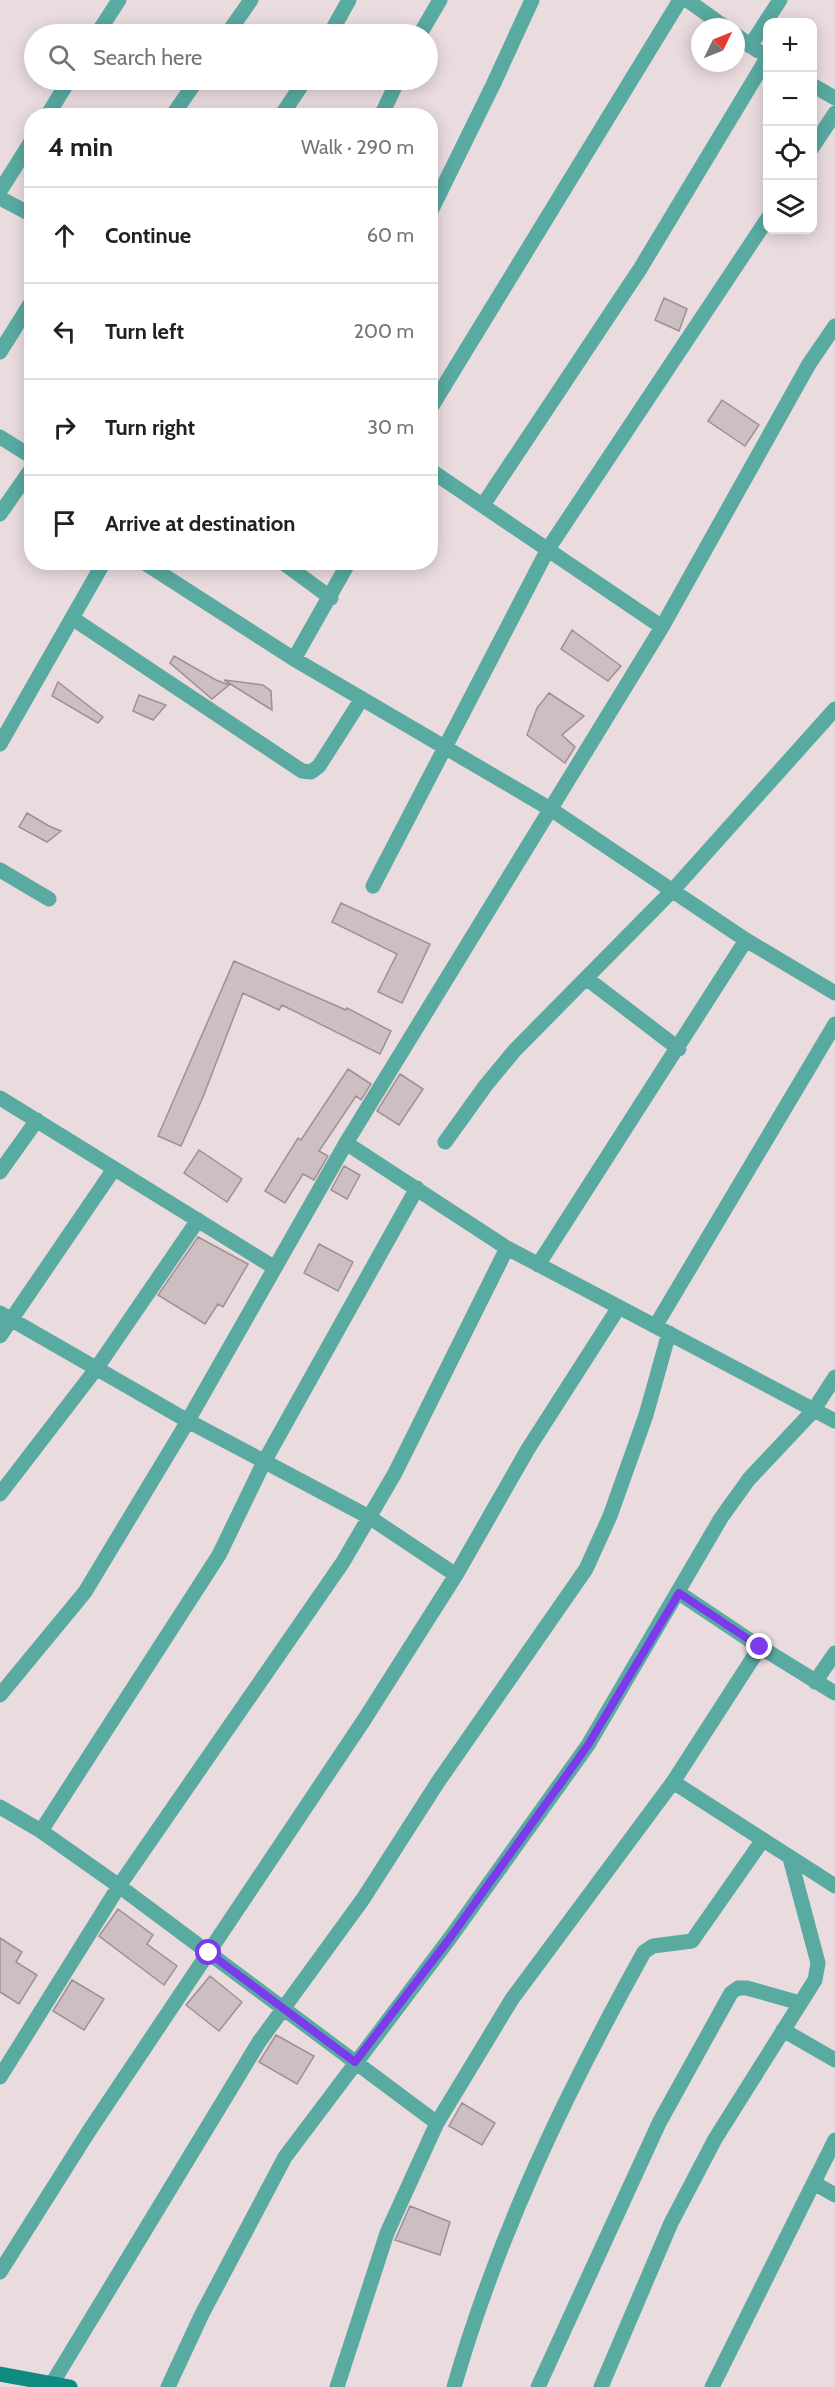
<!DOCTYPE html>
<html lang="en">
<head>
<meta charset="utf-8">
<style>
	body { margin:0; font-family:Cabin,sans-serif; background:#f6f6f6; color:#202124 }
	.controls { position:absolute; right:18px; top:18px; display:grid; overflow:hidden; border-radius:12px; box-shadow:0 3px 15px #0003 }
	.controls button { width:54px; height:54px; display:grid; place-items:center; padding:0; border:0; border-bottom:2px solid #e0e0e0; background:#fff; color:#202124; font:30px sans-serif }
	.compass { position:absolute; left:691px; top:18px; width:54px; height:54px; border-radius:50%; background:#fff; box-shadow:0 3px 15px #0003; rotate:47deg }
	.stop { position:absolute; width:18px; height:18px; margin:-14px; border:4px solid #7c3aed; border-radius:50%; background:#fff }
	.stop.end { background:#7c3aed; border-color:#fff; box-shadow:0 2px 6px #0008 }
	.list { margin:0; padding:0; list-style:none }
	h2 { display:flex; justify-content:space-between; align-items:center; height:78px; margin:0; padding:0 24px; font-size:26px }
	h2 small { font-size:20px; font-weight:400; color:#757577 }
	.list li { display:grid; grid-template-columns:39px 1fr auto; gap:18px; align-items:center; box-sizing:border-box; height:96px; padding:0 24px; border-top:2px solid #e0e0e0 }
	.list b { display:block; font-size:22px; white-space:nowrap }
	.list em { font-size:20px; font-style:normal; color:#757577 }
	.icon { flex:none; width:33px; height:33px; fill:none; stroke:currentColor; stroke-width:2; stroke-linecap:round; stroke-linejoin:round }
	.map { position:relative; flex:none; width:835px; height:2387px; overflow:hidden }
	.search { position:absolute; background:#fff; box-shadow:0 3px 15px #0003; left:24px; top:24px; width:414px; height:66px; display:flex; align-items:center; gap:15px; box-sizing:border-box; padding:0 21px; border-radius:33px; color:#757577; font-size:22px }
	.panel { position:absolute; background:#fff; box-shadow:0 3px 15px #0003; left:24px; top:108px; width:414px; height:462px; border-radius:24px }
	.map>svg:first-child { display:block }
	.building { fill:#cdbec2; stroke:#9e9093; stroke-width:1.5 }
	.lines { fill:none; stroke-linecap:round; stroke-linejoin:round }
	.minor { stroke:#59aaa1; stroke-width:15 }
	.secondary { stroke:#0e8a81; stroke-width:15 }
	.route { stroke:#7c3aed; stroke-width:8 }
</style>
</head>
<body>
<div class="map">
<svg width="835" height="2387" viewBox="0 0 835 2387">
	<rect width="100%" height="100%" fill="#eadbdf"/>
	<path class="building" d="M664,298L687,309L679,331L655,320Z
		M722,400L759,425L745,446L708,421Z
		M572,630L621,666L608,681L561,649Z
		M174,656L216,680L229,685L212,699L170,663Z
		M224,680L263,685L271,691L272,710Z
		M58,682L103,717L98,723L52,696Z
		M549,693L584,716L562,735L575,747L565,763L527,735L537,708Z
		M139,695L166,705L153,720L133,711Z
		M27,813L49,826L61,831L47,842L19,827Z
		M341,903L430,944L402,1003L378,992L397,954L332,922Z
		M234,961L346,1010L347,1008L391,1031L380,1054L282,1005L279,1010L243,993L203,1097L181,1146L158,1136Z
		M348,1069L371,1084L361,1100L356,1096L319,1151L328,1156L314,1180L303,1174L285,1203L265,1191L298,1138L301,1140Z
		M400,1074L423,1089L399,1125L377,1111Z
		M199,1150L242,1179L227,1202L184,1173Z
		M344,1166L360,1175L347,1199L331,1190Z
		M198,1237L248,1264L223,1307L218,1304L205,1324L158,1295Z
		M319,1244L353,1262L338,1291L304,1273Z
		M118,1909L153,1935L147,1944L177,1966L164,1985L99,1936Z
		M0,1938L22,1952L16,1962L37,1975L19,2004L0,1992Z
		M210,1976L242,2002L219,2031L186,2005Z
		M72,1980L104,1999L84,2030L53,2011Z
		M276,2035L314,2056L297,2084L259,2062Z
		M462,2103L495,2123L482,2145L449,2126Z
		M410,2206L450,2222L440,2255L395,2240Z"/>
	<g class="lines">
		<path class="minor" d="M687,0L725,27
			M97,34L119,0
			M227,34L251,0
			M330,34L349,0
			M420,34L440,0
			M736,35L758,51
			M750,46L780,0
			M812,85L835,98
			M47,116L69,80
			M172,116L197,80
			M281,116L305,80
			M381,116L398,80
			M812,148L835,113
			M0,191L32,140
			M0,198L32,215
			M430,213L493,85L532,0
			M0,352L32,301
			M430,409L680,0
			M0,437L32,457
			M430,470L662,627
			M483,505L640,269L767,58
			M0,514L32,468
			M143,562L294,659L552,810L746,940L835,993
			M282,562L331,598
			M72,618L302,771L311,772L319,766L361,700
			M294,659L349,562
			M0,744L104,562
			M0,870L49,899
			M373,886L548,549L768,218
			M586,978L679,1049
			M0,1098L275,1268
			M445,1142L486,1085L515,1050L673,890L835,709
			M346,1143L507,1248L835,1421
			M0,1172L37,1120
			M538,1265L746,940
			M0,1313L188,1421L369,1517L456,1575
			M656,1325L835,1024
			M0,1336L114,1169
			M0,1494L96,1369L198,1220
			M679,1593L760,1647L835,1693
			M815,1682L835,1653
			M0,1695L85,1592L182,1431L346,1143L662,627L809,364L835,326
			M673,1782L835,1886
			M0,1807L41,1831L119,1886L437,2123
			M41,1831L219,1555L264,1462L417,1188
			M783,2030L835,2060
			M0,2077L119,1886L343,1562L395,1473L507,1248
			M814,2183L835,2195
			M0,2272L89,2131L364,1720L456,1575L528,1449L619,1307
			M50,2387L259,2042L363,1899L438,1782L586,1569L610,1516L646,1415L669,1333
			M168,2387L202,2314L285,2157L450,1938L588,1745L721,1518L749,1479L813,1411L835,1377
			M337,2387L387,2233L437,2123L512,1999L673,1782L760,1647
			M454,2387C499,2231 566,2093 644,1952L653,1946L692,1941L762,1841
			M538,2387L659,2123L731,1993L738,1988H747L800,2003
			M601,2387L671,2223L715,2139L815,1980L818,1963L790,1858
			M712,2387L835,2140"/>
		<path class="secondary" d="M0,2374L70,2387"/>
	</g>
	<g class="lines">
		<path class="route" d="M209,1953L355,2062L450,1938L588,1745L679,1593L760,1647"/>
	</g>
</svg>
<div class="controls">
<button>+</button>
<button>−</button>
<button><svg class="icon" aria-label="locate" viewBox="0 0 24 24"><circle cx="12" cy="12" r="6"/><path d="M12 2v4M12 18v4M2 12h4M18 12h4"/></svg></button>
<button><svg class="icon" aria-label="layers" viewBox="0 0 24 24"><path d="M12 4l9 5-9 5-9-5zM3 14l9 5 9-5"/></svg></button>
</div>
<svg class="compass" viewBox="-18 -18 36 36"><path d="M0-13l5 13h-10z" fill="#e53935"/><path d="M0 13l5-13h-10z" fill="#757577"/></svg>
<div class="stop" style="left:209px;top:1953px"></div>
<div class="stop end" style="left:760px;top:1647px"></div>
<div class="search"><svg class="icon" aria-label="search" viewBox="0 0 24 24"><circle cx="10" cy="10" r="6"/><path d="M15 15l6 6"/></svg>Search here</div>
<section class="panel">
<h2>4 min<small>Walk · 290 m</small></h2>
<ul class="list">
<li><svg class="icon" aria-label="ahead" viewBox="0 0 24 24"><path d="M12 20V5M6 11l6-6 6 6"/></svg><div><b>Continue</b></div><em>60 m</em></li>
<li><svg class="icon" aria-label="left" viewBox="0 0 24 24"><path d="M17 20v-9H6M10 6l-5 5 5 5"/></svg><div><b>Turn left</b></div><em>200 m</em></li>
<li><svg class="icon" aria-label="right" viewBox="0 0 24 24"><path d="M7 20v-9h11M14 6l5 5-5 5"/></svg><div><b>Turn right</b></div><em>30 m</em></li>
<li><svg class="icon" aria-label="arrive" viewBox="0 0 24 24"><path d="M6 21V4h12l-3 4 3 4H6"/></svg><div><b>Arrive at destination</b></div></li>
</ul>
</section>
</div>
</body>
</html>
